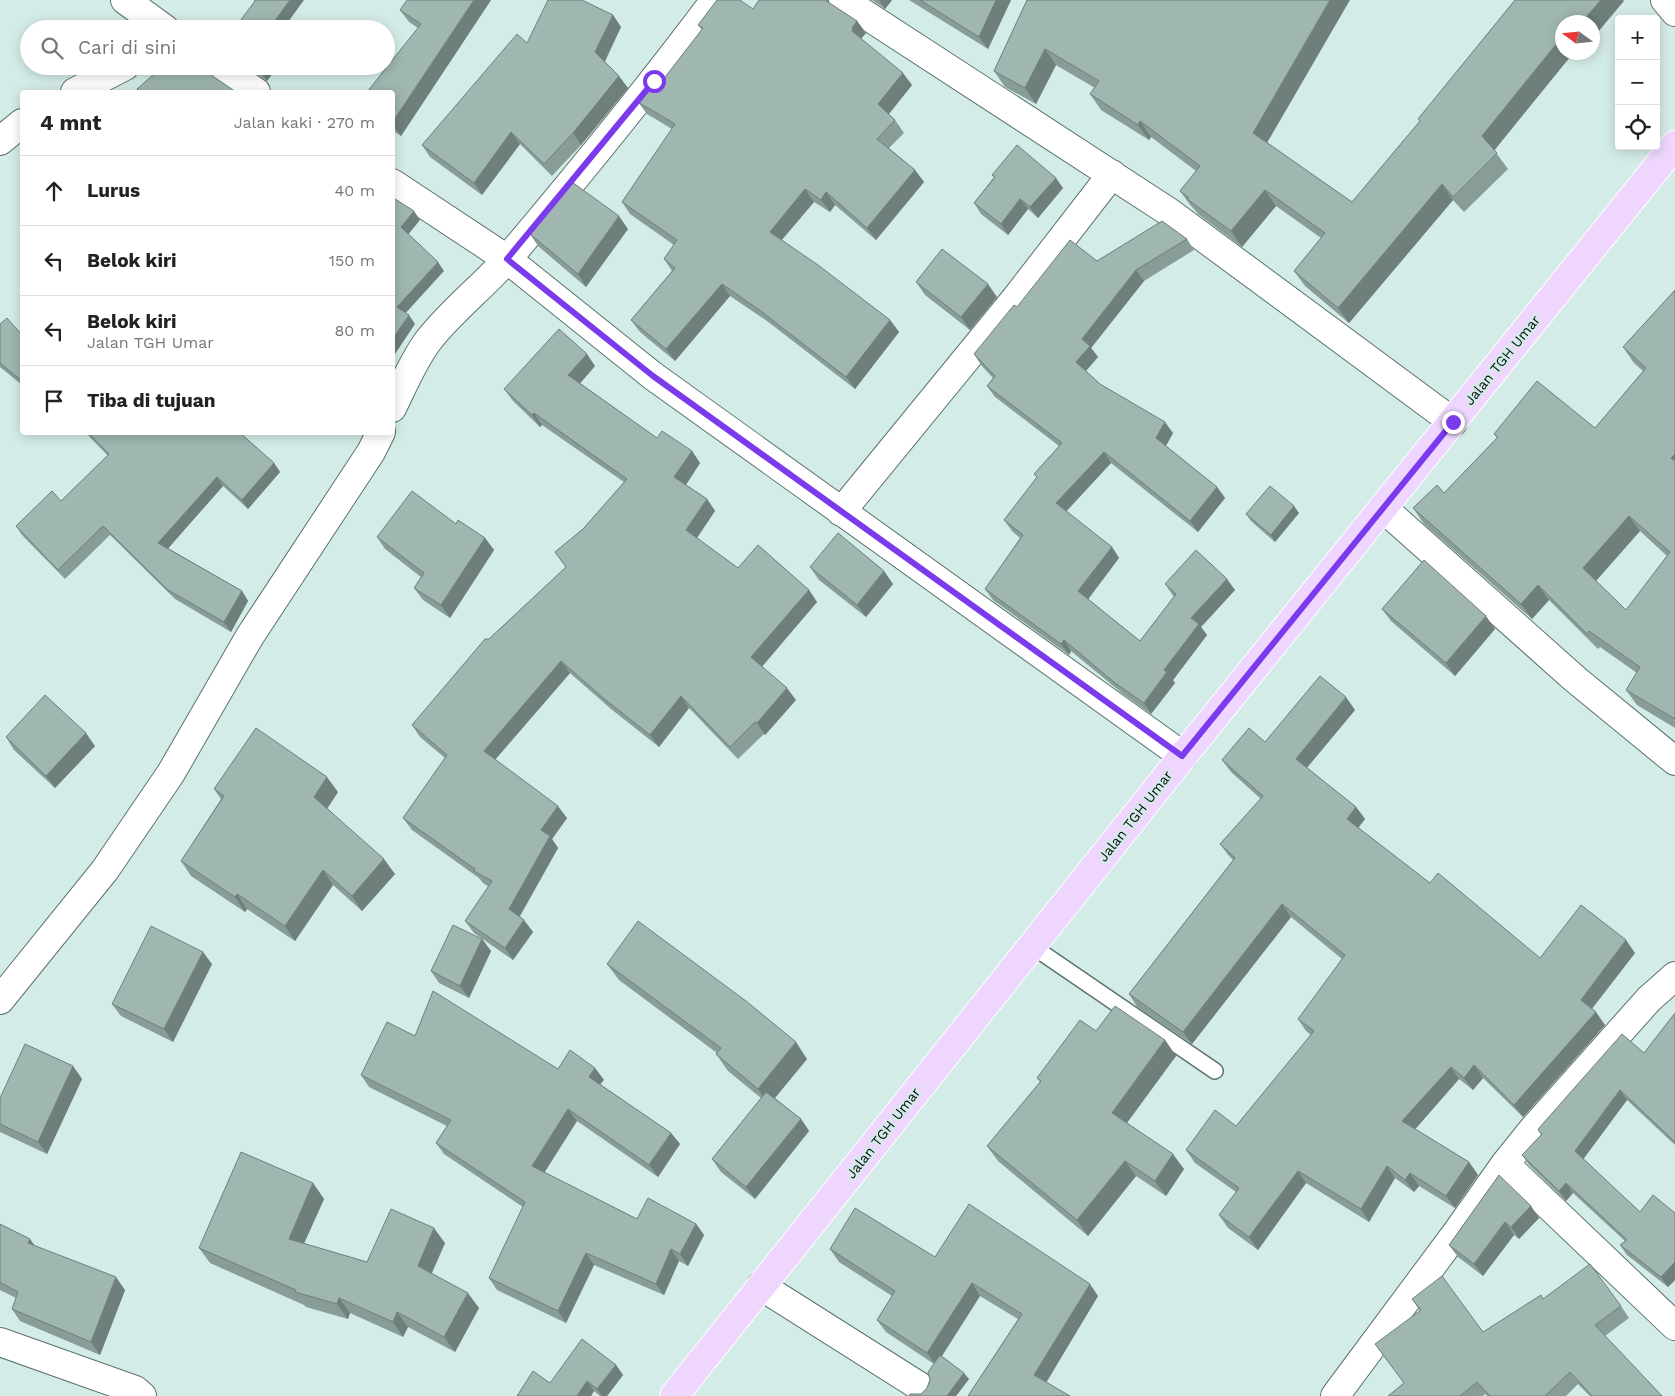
<!DOCTYPE html>
<html lang="id">
<head>
<meta charset="utf-8">
<style>
	body { margin:0; font-family:"Work Sans",sans-serif; background:#f2f2f2; color:#222 }
	.controls { position:absolute; right:15px; top:15px; display:grid; overflow:hidden; border-radius:5px; box-shadow:0 2px 12px #0003 }
	.controls button { width:45px; height:45px; display:grid; place-items:center; padding:0; border:0; border-bottom:1px solid #e0e0e0; background:#fff; color:#222; font:25px sans-serif }
	.compass { position:absolute; left:1555px; top:15px; width:45px; height:45px; border-radius:50%; background:#fff; box-shadow:0 2px 12px #0003; rotate:285deg }
	.stop { position:absolute; width:15px; height:15px; margin:-11px; border:4px solid #7c3aed; border-radius:50%; background:#fff }
	.stop.end { background:#7c3aed; border-color:#fff; box-shadow:0 1px 5px #0008 }
	.list { margin:0; padding:0; list-style:none }
	h2 { display:flex; justify-content:space-between; align-items:center; height:65px; margin:0; padding:0 20px; font-size:21px }
	h2 small { font-size:16px; font-weight:400; color:#767676 }
	.list li { display:grid; grid-template-columns:32px 1fr auto; gap:15px; align-items:center; box-sizing:border-box; height:70px; padding:0 20px; border-top:1px solid #e0e0e0 }
	.list b { display:block; font-size:19px; white-space:nowrap }
	.list p { margin:0; font-size:16px; white-space:nowrap; color:#767676 }
	.list em { font-size:16px; font-style:normal; color:#767676 }
	.icon { flex:none; width:28px; height:28px; fill:none; stroke:currentColor; stroke-width:2; stroke-linecap:round; stroke-linejoin:round }
	.map { position:relative; flex:none; width:1675px; height:1396px; overflow:hidden }
	.search { position:absolute; background:#fff; box-shadow:0 2px 12px #0003; left:20px; top:20px; width:375px; height:55px; display:flex; align-items:center; gap:12px; box-sizing:border-box; padding:0 18px; border-radius:28px; color:#767676; font-size:19px }
	.panel { position:absolute; background:#fff; box-shadow:0 2px 12px #0003; left:20px; top:90px; width:375px; height:345px; border-radius:5px }
	.map>svg:first-child { display:block }
	.lines { fill:none; stroke-linecap:round; stroke-linejoin:round }
	.service-casing { stroke:#5c726e; stroke-width:18 }
	.minor-casing { stroke:#5c726e; stroke-width:30 }
	.primary-casing { stroke:#fff; stroke-width:30 }
	.service { stroke:#fff; stroke-width:15 }
	.minor { stroke:#fff; stroke-width:28 }
	.primary { stroke:#eed6fe; stroke-width:28 }
	.wall { fill:#899d98; fill-rule:evenodd }
	.shaded-wall { fill:#6f7f7c }
	.building { fill:#9fb6b1; stroke:#6f7f7c; fill-rule:evenodd }
	.route { stroke:#7c3aed; stroke-width:6 }
	.labels { text-anchor:middle; dominant-baseline:central; stroke-width:4; stroke-linejoin:round; paint-order:stroke }
	.street-label { font-size:14px; fill:#070f0d; stroke:#d4ece8 }
</style>
</head>
<body>
<div class="map">
<svg width="1675" height="1396" viewBox="0 0 1675 1396">
	<rect width="100%" height="100%" fill="#d4ece8"/>
	<g class="lines">
		<g class="service-casing">
			<path id="service" d="M1032,946L1215,1071"/>
		</g>
		<g class="minor-casing">
			<path id="minor" d="M125,0L165,29
				M843,0L1169,212L1453,422
				M1665,0L1675,12
				M218,66L256,92
				M75,92L125,66
				M0,141L22,123
				M392,183L507,259L653,376L1183,756
				M392,408C403,386 413,361 428,341C452,310 484,286 509,257C580,173 649,88 715,0
				M1383,508L1575,679L1675,761
				M841,512L1016,298L1112,174
				M0,1000L105,870L171,773L250,636L371,452L381,432
				M1505,1164L1675,1326
				M761,1286L919,1386
				M0,1342L135,1390L142,1396
				M1335,1396L1457,1232L1505,1164L1534,1128L1649,999L1675,976"/>
		</g>
		<g class="primary-casing">
			<path id="primary" d="M674,1396L1183,756L1675,145"/>
		</g>
		<use href="#service" class="service"/>
		<use href="#minor" class="minor"/>
		<use href="#primary" class="primary"/>
	</g>
	<path class="wall" d="M491,0L401,136L392,130V92L418,28L409,22L400,10Z
		M759,0H828V2L857,21L866,33L861,39L912,85L889,114L895,120L904,133L889,148L915,170L924,182L876,240L835,205L830,212L814,202L782,240L890,320L899,332L855,389L767,321L730,296L675,361L640,332L631,320L672,271L664,259L674,245L630,214L622,202L672,129L647,114L638,102L662,81L702,30L698,25L753,9Z
		M872,0H892L885,9Z
		M909,0H1011L988,49Z
		M1027,0L1268,143L1352,202L1420,121L1418,119L1515,0L1624,1L1592,22H1562V52H1574L1494,150L1508,169L1464,212L1453,200L1349,323L1305,286L1294,271L1321,238L1276,206L1242,247L1198,214L1195,210L1191,206L1180,191L1196,171L1151,137L1149,140L1101,110L1090,94L1095,88L1056,65L1036,104L1005,87L994,71Z
		M613,15L621,27L605,62L628,88L581,145L552,176L520,144L482,195L430,157L422,145L527,43Z
		M246,66H278L267,81Z
		M992,175L1063,188L1038,218L1028,209L1008,235L981,214L974,203L994,177Z
		M628,229L586,287L538,246L530,234Z
		M1187,239L1194,250L1144,281L1091,348L1098,357L1086,371L1100,384L1173,433L1166,446L1217,487L1225,498L1198,532L1111,463L1066,511L1112,547L1119,558L1088,599L1140,641L1174,597L1165,584L1235,590L1201,627L1207,635L1173,680L1175,683L1151,714L1123,694L1071,651L1069,655L993,600L985,589L1020,538L1012,531L1004,520L1037,478L1034,474L1059,446L995,397L987,386L993,378L981,365L974,354L1017,307L1097,261Z
		M916,282L997,297L970,330L925,295Z
		M1675,290V728L1637,705L1626,690L1637,673L1600,647L1598,649L1549,600L1532,619L1424,524L1413,508L1444,493L1497,438L1494,434L1595,428L1643,371L1634,363L1623,347ZM1640,531L1667,556L1626,610L1596,581Z
		M0,324L22,335V385L0,367Z
		M595,366L580,383L657,438L692,451L700,463L686,485L707,499L715,511L697,538L738,568L809,590L817,602L762,666L796,700L765,735L764,734L738,759L689,708L659,747L611,709L570,673L495,760L567,818L552,839L558,848L520,916L533,932L513,960L474,933L465,921L489,887L483,883L479,878L412,830L403,818L445,758L420,737L412,725L489,639L566,567L555,552L583,529L624,482L542,425L540,427L513,401L504,389Z
		M85,432H239L274,463L280,472L248,509L223,486L168,548L242,591L248,601L231,632L175,599L110,535L65,579L22,535L16,526L61,501L108,456Z
		M1299,513L1275,542L1251,521L1246,514Z
		M456,524L485,538L494,550L450,618L423,600L414,588L421,577L385,549L377,537Z
		M810,567L893,584L866,617L819,580Z
		M1382,609L1495,629L1455,676L1391,621Z
		M1355,710L1307,768L1356,807L1365,819L1358,828L1430,883L1540,958L1635,953L1592,1009L1605,1025L1523,1117L1483,1078L1473,1090L1459,1079L1415,1129L1469,1162L1478,1175L1455,1208L1419,1186L1414,1192L1395,1178L1369,1222L1306,1183L1258,1250L1228,1228L1219,1215L1236,1192L1195,1163L1186,1150L1236,1126L1311,1035L1306,1031L1298,1019L1342,959L1291,917L1192,1044L1137,1007L1129,994L1233,860L1229,856L1220,844L1261,799L1231,772L1222,760L1265,742Z
		M6,737L95,746L55,788L14,750Z
		M214,789L338,792L327,808L395,874L362,911L333,885L295,941L247,909L245,912L191,876L181,861L221,799Z
		M482,939L491,951L469,998L439,983L431,971Z
		M212,964L173,1042L121,1016L112,1004Z
		M607,964L807,1059L775,1098L801,1119L809,1131L755,1199L721,1172L712,1159L761,1098L728,1071L716,1054L717,1053L619,980Z
		M1675,1013V1145L1627,1100L1583,1159L1640,1212L1675,1213V1280L1668,1287L1627,1255L1620,1245L1625,1241L1573,1193L1566,1201L1529,1165L1522,1155L1541,1135L1538,1130L1644,1053Z
		M1096,1031L1165,1040L1176,1056L1127,1123L1184,1169L1166,1196L1136,1176L1088,1236L998,1161L987,1146L1040,1082L1037,1078Z
		M415,1036L558,1069L595,1068L604,1080L600,1084L671,1133L680,1144L658,1177L577,1121L544,1172L637,1219L696,1224L704,1235L688,1266L679,1261L664,1295L594,1265L566,1323L497,1290L489,1278L523,1207L444,1154L436,1143L447,1126L369,1087L361,1075Z
		M73,1066L82,1079L47,1154L0,1132V1098Z
		M1499,1175L1539,1218L1519,1239L1514,1235L1483,1276L1458,1257L1449,1245Z
		M313,1183L324,1199L304,1244L367,1262L445,1243L432,1273L479,1308L455,1352L408,1327L403,1337L350,1313L348,1319L306,1307L304,1305L210,1263L199,1248Z
		M0,1224L30,1239L34,1245L125,1290L100,1355L20,1321L12,1309L16,1298L0,1290Z
		M830,1249L935,1257L1098,1296L1046,1382L968,1396L1018,1319L980,1296L942,1356L969,1379L956,1396H909L921,1394L927,1388L934,1364L886,1332L877,1320L892,1296L839,1262Z
		M1412,1299L1483,1332L1544,1299L1621,1306L1629,1318L1605,1336L1662,1396H1590L1578,1384L1566,1396H1487L1485,1394L1483,1396H1388L1404,1383L1420,1311Z
		M616,1365L623,1375L607,1396H600L594,1391L591,1396H517L550,1383Z"/>
	<path class="shaded-wall" d="M290,0H304L283,29L274,22Z
		M474,0H491L401,136L392,124V123Z
		M879,0H892L885,9Z
		M996,0H1011L988,49L979,37Z
		M1330,0H1350L1264,148L1253,133Z
		M1601,0H1623L1624,1L1592,39V22H1582Z
		M613,15L621,27L603,64L595,52Z
		M857,21L866,33L860,40L852,31V28Z
		M1562,37V52H1574L1493,152L1482,136Z
		M1045,49L1056,65L1036,104L1025,88Z
		M263,66H278L267,81L260,71Z
		M903,73L912,85L887,116L878,104Z
		M619,76L628,88L581,145L573,133Z
		M1140,121L1151,137L1149,140L1138,125Z
		M511,132L520,144L482,195L474,183Z
		M915,170L924,182L876,240L867,228Z
		M1056,178L1063,188L1038,218L1030,207Z
		M1442,184L1453,200L1349,323L1338,308Z
		M805,189L814,202L778,244L770,232Z
		M1265,190L1276,206L1242,247L1231,231Z
		M826,192L835,205L830,212L821,200Z
		M1020,199L1028,209L1008,235L1001,224Z
		M414,211L420,220L407,236L401,227Z
		M619,216L628,229L586,287L578,274Z
		M438,262L444,271L403,316L397,307Z
		M1136,270L1144,281L1091,348L1098,357L1084,373L1076,362L1082,339Z
		M722,284L730,296L675,361L666,349Z
		M988,284L997,297L970,330L961,317Z
		M409,315L415,324L395,354L392,350V340Z
		M890,320L899,332L855,389L846,377Z
		M587,354L595,366L577,387L568,375Z
		M534,413L542,425L540,427L532,415Z
		M1165,422L1173,433L1164,449L1156,438Z
		M692,451L700,463L683,489L674,477Z
		M1104,452L1111,463L1064,514L1056,503Z
		M1675,454V463L1671,458Z
		M274,463L280,472L248,509L242,500Z
		M217,477L223,486L165,552L158,543Z
		M1217,487L1225,498L1198,532L1190,521Z
		M707,499L715,511L694,542L686,530Z
		M1294,506L1299,513L1275,542L1271,535Z
		M1629,516L1640,531L1594,583L1583,568Z
		M485,538L494,550L450,618L441,605Z
		M1112,547L1119,558L1086,602L1078,591Z
		M884,571L893,584L866,617L857,605Z
		M1227,579L1235,590L1201,627L1207,635L1173,680L1175,683L1151,714L1144,703L1164,670L1191,618Z
		M1538,585L1549,600L1532,619L1521,604Z
		M809,590L817,602L760,669L751,657Z
		M242,591L248,601L231,632L224,622Z
		M1486,616L1495,629L1455,676L1446,663Z
		M1064,640L1071,651L1069,655L1061,644Z
		M561,661L570,673L492,763L484,751Z
		M787,688L796,700L765,735L757,723Z
		M681,696L689,708L659,747L650,735Z
		M1346,697L1355,710L1304,771L1296,759Z
		M86,733L95,746L55,788L46,776Z
		M327,777L338,792L325,812L314,797Z
		M558,806L567,818L552,839L558,848L517,921L509,909L541,830Z
		M1356,807L1365,819L1355,832L1347,819Z
		M384,859L395,874L362,911L352,896Z
		M323,870L333,885L295,941L285,926Z
		M237,894L247,909L245,912L235,897Z
		M1282,904L1291,917L1192,1044L1183,1032Z
		M524,920L533,932L513,960L505,948Z
		M482,939L491,951L469,998L460,986Z
		M1626,940L1635,953L1589,1012L1581,1000Z
		M203,952L212,964L173,1042L164,1029Z
		M1596,1012L1605,1025L1523,1117L1514,1105Z
		M1165,1040L1176,1056L1123,1128L1112,1113Z
		M796,1042L807,1059L769,1105L758,1089Z
		M1474,1065L1483,1078L1473,1090L1464,1078Z
		M73,1066L82,1079L47,1154L38,1142Z
		M1451,1067L1459,1079L1411,1134L1402,1121Z
		M595,1068L604,1080L597,1088L589,1077Z
		M1620,1090L1627,1100L1582,1161L1575,1151Z
		M568,1109L577,1121L541,1178L532,1166Z
		M801,1119L809,1131L755,1199L746,1187Z
		M671,1133L680,1144L658,1177L649,1165Z
		M1173,1154L1184,1169L1166,1196L1155,1181Z
		M1125,1161L1136,1176L1088,1236L1077,1220Z
		M1469,1162L1478,1175L1455,1208L1446,1196Z
		M1387,1166L1395,1178L1369,1222L1361,1209Z
		M1298,1171L1306,1183L1258,1250L1249,1237Z
		M1410,1173L1419,1186L1414,1192L1405,1180Z
		M313,1183L324,1199L299,1254L289,1239Z
		M1566,1183L1573,1193L1566,1201L1559,1191Z
		M1531,1206L1539,1218L1519,1239L1511,1227Z
		M1505,1222L1514,1235L1483,1276L1474,1264Z
		M696,1224L704,1235L688,1266L680,1254Z
		M434,1228L445,1243L428,1281L418,1266Z
		M30,1239L39,1252L28,1243Z
		M671,1249L679,1261L664,1295L656,1284Z
		M586,1253L594,1265L566,1323L558,1311Z
		M1675,1262V1280L1668,1287L1661,1277Z
		M116,1277L125,1290L100,1355L91,1342Z
		M972,1283L980,1296L936,1365L927,1353Z
		M1090,1284L1098,1296L1043,1388L1034,1375Z
		M468,1293L479,1308L455,1352L444,1337Z
		M339,1298L350,1313L348,1319L337,1304Z
		M397,1312L408,1327L403,1337L393,1322Z
		M616,1365L623,1375L607,1396H602L597,1389Z
		M964,1373L969,1379L956,1396H947Z
		M587,1381L594,1391L591,1396H577Z"/>
	<path class="building" d="M254,0H290L274,22L283,29H234L255,1Z
		M407,0H474L392,123V92H367L421,24L400,10Z
		M548,0H582L613,15L595,52L619,76L573,133L544,164L511,132L474,183L422,145L517,34L527,43Z
		M717,0H740L753,9L759,0H825L857,21L852,28L853,29L852,31L903,73L878,104L895,120L877,139L915,170L867,228L826,192L821,200L805,189L770,232L818,265L890,320L846,377L758,309L722,284L666,349L631,320L675,268L664,259L677,240L622,202L675,124L638,102L657,78L662,81L703,28L698,25Z
		M920,0H996L979,37Z
		M1027,0H1330L1253,133L1352,202L1420,121L1418,119L1515,0H1601L1582,22H1562V37L1482,136L1497,153L1453,197L1442,184L1338,308L1294,271L1325,233L1265,190L1231,231L1187,199L1189,198L1180,191L1200,166L1140,121L1138,125L1090,94L1099,81L1045,49L1025,88L994,71Z
		M163,66H193L200,75L204,70L236,92H140L137,89Z
		M253,66H263L260,71Z
		M1017,145L1056,178L1030,207L1020,199L1001,224L974,203L995,177L992,175Z
		M572,182L619,216L578,274L530,234Z
		M392,197L414,211L401,227L438,262L397,307L409,315L392,340Z
		M1162,221L1187,239L1136,270L1082,339L1090,346L1076,362L1100,384L1165,422L1156,438L1217,487L1190,521L1104,452L1056,503L1112,547L1078,591L1140,641L1176,594L1165,584L1196,550L1227,579L1191,618L1199,624L1164,670L1167,672L1144,703L1115,683L1064,640L1061,644L985,589L1023,535L1004,520L1037,477L1034,474L1062,443L987,386L995,376L974,354L1014,305L1017,307L1070,240L1097,261Z
		M942,249L988,284L961,317L916,282Z
		M1675,290V454L1671,458L1675,461V719L1626,690L1640,667L1589,631L1587,634L1538,585L1521,604L1413,508L1437,485L1444,493L1498,437L1494,434L1537,381L1595,428L1646,368L1623,347ZM1629,516L1670,552L1626,610L1583,568Z
		M7,318L22,335V381L0,363V324Z
		M559,329L587,354L568,375L657,438L662,431L692,451L674,477L707,499L686,530L738,568L758,545L809,590L751,657L787,688L757,723L755,722L730,747L681,696L650,735L602,697L561,661L484,751L558,806L541,830L550,836L509,909L524,920L505,948L465,921L492,881L474,871L475,869L403,818L447,755L412,725L485,639H489L566,567L555,552L583,529L627,479L534,413L532,415L504,389Z
		M87,432H239L274,463L242,500L217,477L158,543L242,591L224,622L168,590L103,526L58,570L16,526L52,491L61,501L109,454Z
		M1270,486L1294,506L1271,535L1246,514Z
		M412,491L456,524L458,520L485,538L441,605L414,588L424,573L377,537Z
		M838,533L884,571L857,605L810,567Z
		M1424,560L1486,616L1446,663L1382,609Z
		M1320,676L1346,697L1296,759L1356,807L1347,819L1430,883L1438,873L1540,958L1581,905L1626,940L1581,1000L1596,1012L1514,1105L1474,1065L1464,1078L1451,1067L1402,1121L1469,1162L1446,1196L1410,1173L1405,1180L1387,1166L1361,1209L1298,1171L1249,1237L1219,1215L1239,1188L1186,1150L1215,1110L1236,1126L1314,1031L1298,1019L1345,955L1282,904L1183,1032L1129,994L1235,858L1220,844L1263,796L1222,760L1249,728L1265,742Z
		M45,695L86,733L46,776L6,737Z
		M256,728L327,777L314,797L384,859L352,896L323,870L285,926L237,894L235,897L181,861L224,796L214,789Z
		M638,921L746,1001L796,1042L758,1089L716,1054L721,1048L607,964Z
		M453,925L482,939L460,986L431,971Z
		M151,926L203,952L164,1029L112,1004Z
		M433,991L558,1069L570,1050L595,1068L589,1077L671,1133L649,1165L568,1109L532,1166L637,1219L648,1198L696,1224L680,1254L671,1249L656,1284L586,1253L558,1311L489,1278L525,1202L436,1143L451,1120L361,1075L387,1022L415,1036Z
		M1115,1006L1165,1040L1112,1113L1173,1154L1155,1181L1125,1161L1077,1220L987,1146L1041,1081L1037,1078L1080,1020L1096,1031Z
		M1675,1013V1142L1620,1090L1575,1151L1640,1212L1653,1195L1675,1213V1262L1661,1277L1620,1245L1627,1240L1566,1183L1559,1191L1522,1155L1542,1134L1538,1130L1539,1128L1622,1034L1644,1053Z
		M25,1044L73,1066L38,1142L0,1124V1098Z
		M766,1092L801,1119L746,1187L712,1159Z
		M241,1152L313,1183L289,1239L367,1262L391,1209L434,1228L418,1266L468,1293L444,1337L397,1312L393,1322L339,1298L337,1304L295,1292L296,1290L199,1248Z
		M1499,1175L1531,1206L1511,1227L1505,1222L1474,1264L1449,1245Z
		M969,1204L1090,1284L1034,1375L1070,1396H968L1022,1314L972,1283L927,1353L877,1320L895,1291L830,1249L855,1208L935,1257Z
		M0,1224L30,1239L28,1243L116,1277L91,1342L12,1309L18,1292L0,1282Z
		M1590,1264L1621,1306L1595,1325L1662,1396H1592L1570,1372L1545,1396H1490L1477,1382L1460,1396H1388L1404,1383L1375,1344L1421,1310L1412,1299L1442,1276L1483,1332L1541,1295L1543,1299Z
		M582,1339L616,1365L597,1389L587,1381L577,1396H517L533,1371L550,1383Z
		M940,1355L964,1373L947,1396H909L910,1394H921L927,1388L930,1380L928,1372Z"/>
	<g class="lines">
		<path class="route" d="M654,81L507,259L653,376L1182,756L1453,422"/>
	</g>
	<g class="labels">
		<g class="street-label">
			<text transform="translate(1502 360) rotate(-51)">Jalan TGH Umar</text>
			<text transform="translate(1135 816) rotate(-52)">Jalan TGH Umar</text>
			<text transform="translate(883 1133) rotate(-52)">Jalan TGH Umar</text>
		</g>
	</g>
</svg>
<div class="controls">
<button>+</button>
<button>−</button>
<button><svg class="icon" aria-label="locate" viewBox="0 0 24 24"><circle cx="12" cy="12" r="6"/><path d="M12 2v4M12 18v4M2 12h4M18 12h4"/></svg></button>
</div>
<svg class="compass" viewBox="-18 -18 36 36"><path d="M0-13l5 13h-10z" fill="#e53935"/><path d="M0 13l5-13h-10z" fill="#767676"/></svg>
<div class="stop" style="left:654px;top:81px"></div>
<div class="stop end" style="left:1453px;top:422px"></div>
<div class="search"><svg class="icon" aria-label="search" viewBox="0 0 24 24"><circle cx="10" cy="10" r="6"/><path d="M15 15l6 6"/></svg>Cari di sini</div>
<section class="panel">
<h2>4 mnt<small>Jalan kaki · 270 m</small></h2>
<ul class="list">
<li><svg class="icon" aria-label="ahead" viewBox="0 0 24 24"><path d="M12 20V5M6 11l6-6 6 6"/></svg><div><b>Lurus</b></div><em>40 m</em></li>
<li><svg class="icon" aria-label="left" viewBox="0 0 24 24"><path d="M17 20v-9H6M10 6l-5 5 5 5"/></svg><div><b>Belok kiri</b></div><em>150 m</em></li>
<li><svg class="icon" aria-label="left" viewBox="0 0 24 24"><path d="M17 20v-9H6M10 6l-5 5 5 5"/></svg><div><b>Belok kiri</b><p>Jalan TGH Umar</p></div><em>80 m</em></li>
<li><svg class="icon" aria-label="arrive" viewBox="0 0 24 24"><path d="M6 21V4h12l-3 4 3 4H6"/></svg><div><b>Tiba di tujuan</b></div></li>
</ul>
</section>
</div>
</body>
</html>
